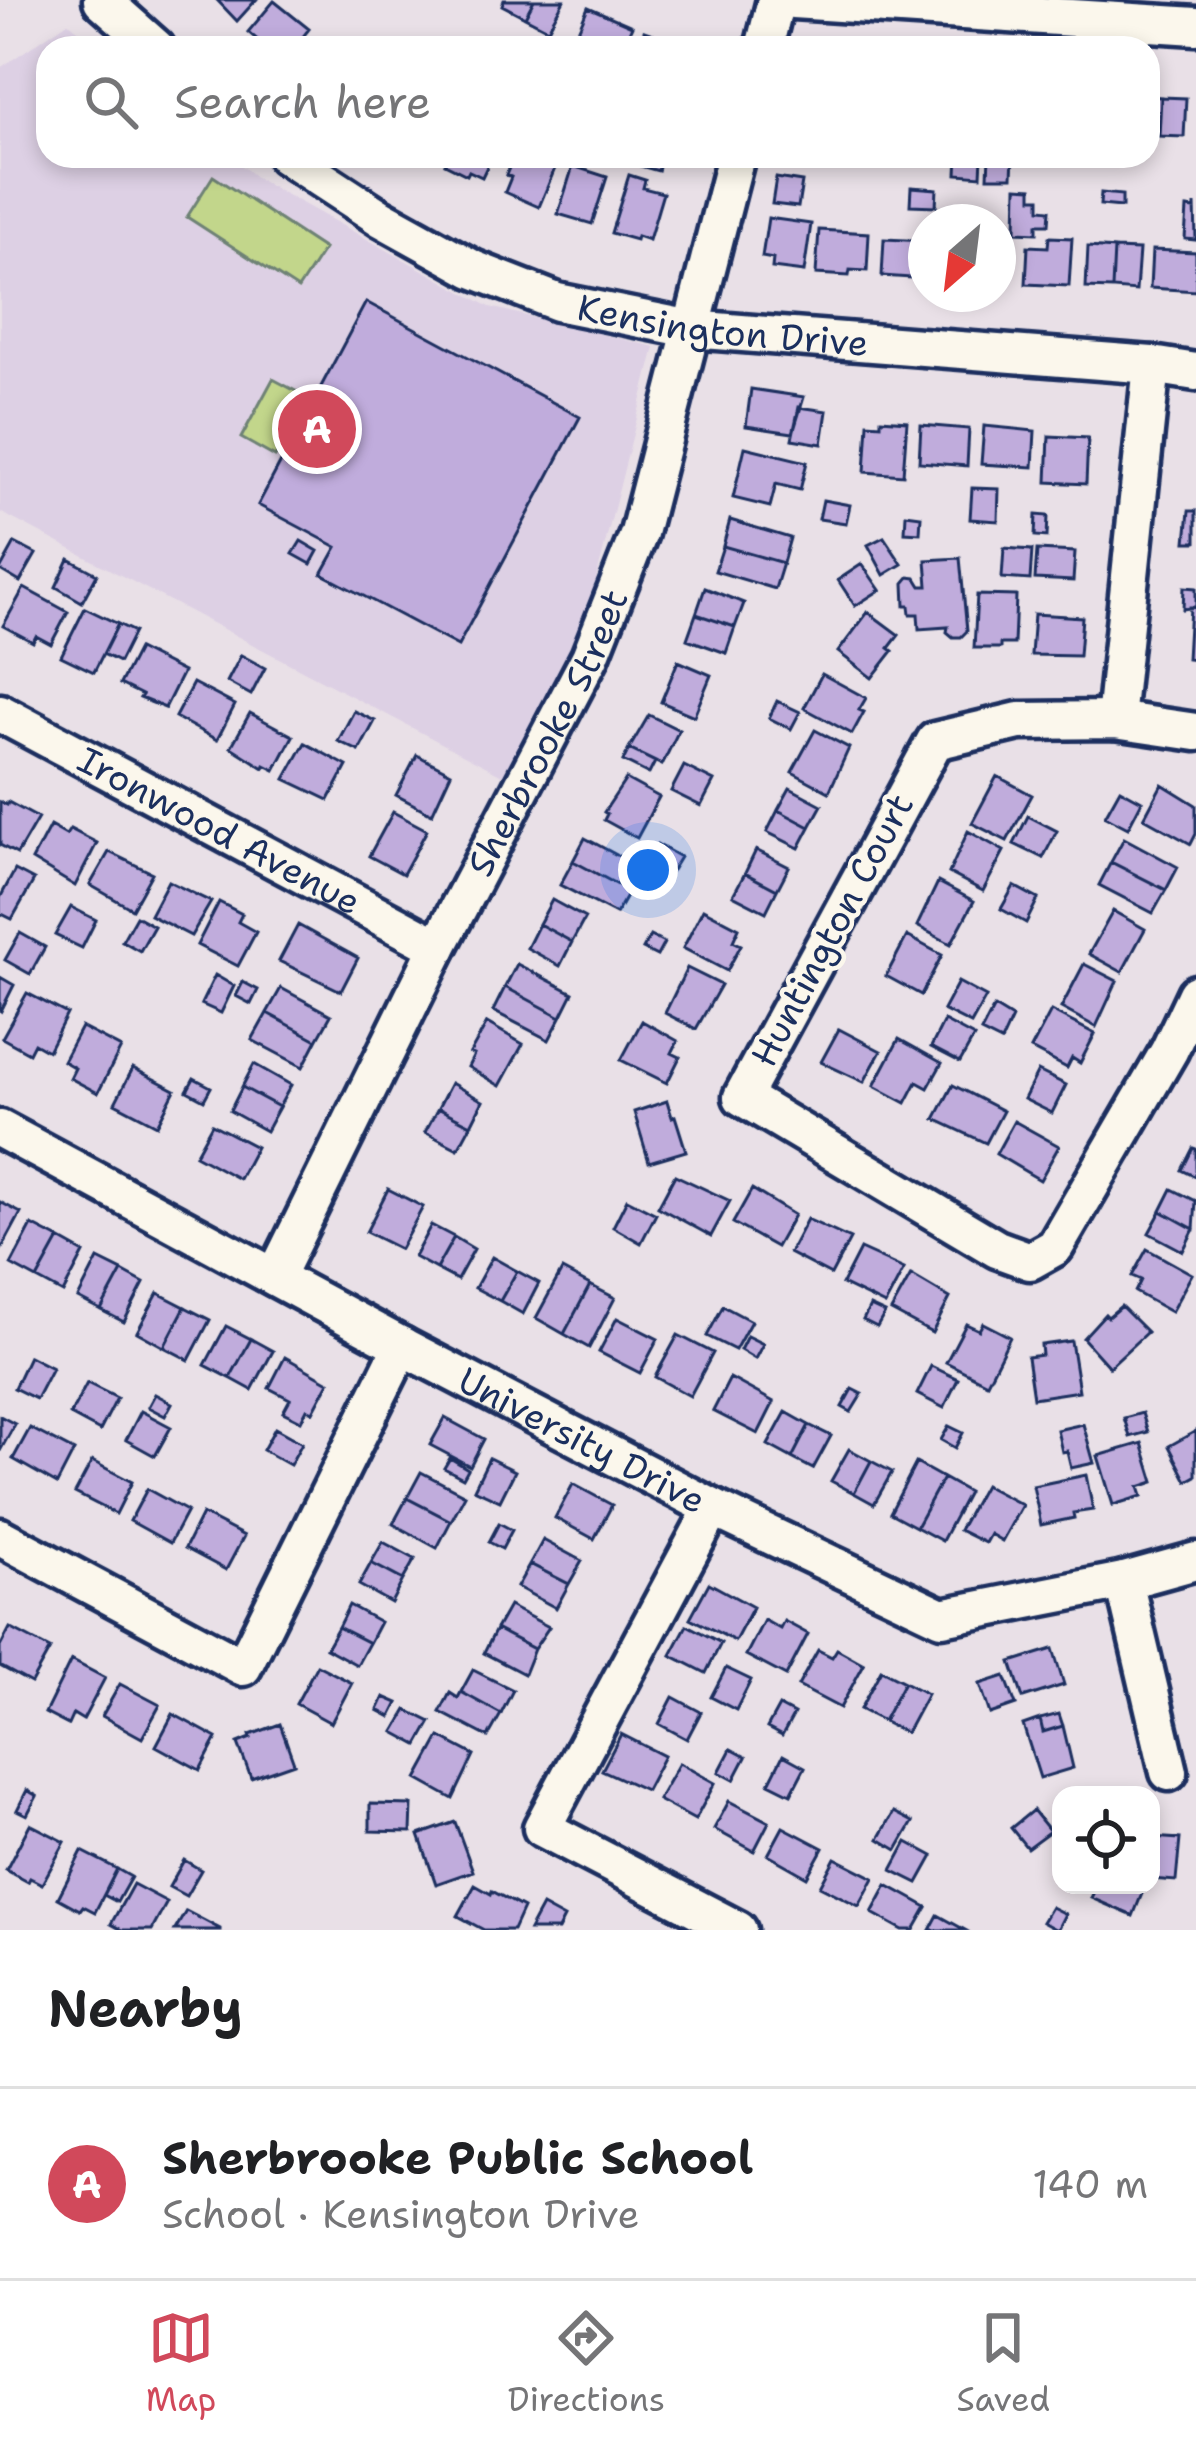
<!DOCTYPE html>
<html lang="en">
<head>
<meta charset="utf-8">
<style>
	body { margin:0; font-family:"Shantell Sans",sans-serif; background:#f2f2f2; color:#202124 }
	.controls { position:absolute; right:36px; bottom:36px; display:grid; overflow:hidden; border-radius:24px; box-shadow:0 6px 18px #0003 }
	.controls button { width:108px; height:108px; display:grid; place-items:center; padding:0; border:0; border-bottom:3px solid #e0e0e0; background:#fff; color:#202124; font:60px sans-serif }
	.compass { position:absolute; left:908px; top:204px; width:108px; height:108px; border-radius:50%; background:#fff; box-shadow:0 6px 18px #0003; rotate:208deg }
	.you { position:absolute; left:648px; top:870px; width:42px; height:42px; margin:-30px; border:9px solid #fff; border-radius:50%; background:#1a73e8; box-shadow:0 0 0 18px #1a73e833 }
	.badge { display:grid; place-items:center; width:78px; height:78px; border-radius:50%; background:#d1495b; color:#fff; font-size:39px; font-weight:700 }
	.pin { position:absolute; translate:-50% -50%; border:6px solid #fff; box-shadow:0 3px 12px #0006 }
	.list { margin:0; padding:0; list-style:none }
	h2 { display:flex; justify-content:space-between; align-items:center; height:156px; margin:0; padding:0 48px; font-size:51px }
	h2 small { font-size:39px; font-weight:400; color:#757577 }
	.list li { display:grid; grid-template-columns:78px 1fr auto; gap:36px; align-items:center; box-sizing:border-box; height:192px; padding:0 48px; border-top:3px solid #e0e0e0 }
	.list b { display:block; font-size:45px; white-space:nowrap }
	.list p { margin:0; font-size:39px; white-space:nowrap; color:#757577 }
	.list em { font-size:39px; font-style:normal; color:#757577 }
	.icon { flex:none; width:66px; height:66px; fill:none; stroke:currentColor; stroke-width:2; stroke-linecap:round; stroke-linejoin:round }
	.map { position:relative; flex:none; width:1196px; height:1930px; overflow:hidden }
	.search { position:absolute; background:#fff; box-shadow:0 6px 18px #0003; left:36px; right:36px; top:36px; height:132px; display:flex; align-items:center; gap:30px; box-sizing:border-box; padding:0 42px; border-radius:36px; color:#757577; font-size:45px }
	.sheet { height:348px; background:#fff }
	nav { display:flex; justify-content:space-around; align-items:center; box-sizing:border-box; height:168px; border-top:3px solid #e0e0e0; background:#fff; font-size:33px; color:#757577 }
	nav a { display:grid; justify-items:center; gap:6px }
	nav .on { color:#d1495b }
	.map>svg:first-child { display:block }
	.built { fill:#ddd0e4 }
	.green { fill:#c2d68b; stroke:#6e8274; stroke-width:3 }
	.building { fill:#c0acdc; stroke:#1b2f5e; stroke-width:3 }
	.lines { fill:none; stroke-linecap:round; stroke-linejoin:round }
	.minor-casing { stroke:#1b2f5e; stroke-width:45 }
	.minor { stroke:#fbf7ec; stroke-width:36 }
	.labels { text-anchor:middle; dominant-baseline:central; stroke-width:9; stroke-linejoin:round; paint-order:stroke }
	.street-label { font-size:36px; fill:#1b2f5e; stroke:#fbf7ec }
</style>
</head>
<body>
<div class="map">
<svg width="1196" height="1930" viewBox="0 0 1196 1930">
	<rect width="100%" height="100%" fill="#e9e0e7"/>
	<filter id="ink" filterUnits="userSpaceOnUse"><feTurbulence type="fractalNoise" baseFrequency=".00833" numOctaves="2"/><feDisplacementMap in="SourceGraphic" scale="24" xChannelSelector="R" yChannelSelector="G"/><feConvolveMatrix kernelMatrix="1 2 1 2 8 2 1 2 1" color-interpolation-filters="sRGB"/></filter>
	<g filter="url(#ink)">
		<path class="built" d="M68,22L100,48H48V156H230L258,179L490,307L655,347L586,619L506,777L0,512V68Z"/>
		<path class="green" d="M213,176L324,249L298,289L187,217Z
			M273,379L307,397L275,457L241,438Z"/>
		<path class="building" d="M217,0H256L237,21Z
			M504,0H534L525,17L502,5Z
			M534,0H564L548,29L525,17Z
			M274,1L309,29L294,48H267L248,32Z
			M588,7L632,26L622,48H592L574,40Z
			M644,31L670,40L669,44L682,48H638Z
			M1148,96L1161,97L1159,136L1148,135Z
			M1161,97L1186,98L1184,137L1159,136Z
			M449,156H492L482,177L469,171L467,175L445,164Z
			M514,156H547L558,161L539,207L505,192L511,177L506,175Z
			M628,156H662L658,171L626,162Z
			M958,156H982L981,176L957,174Z
			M989,156H1013L1012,177H988Z
			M573,166L607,177L592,224L558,214Z
			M629,175L645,180L643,188L663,193L649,240L637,236L636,240L611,233Z
			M776,178L802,182L798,207L772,204Z
			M911,187L937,189L936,206L910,205Z
			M1017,187L1032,188V198H1040V209L1050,210L1049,224H1037V233L1016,232Z
			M1101,193L1122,195V207L1100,205Z
			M1195,204L1196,240L1185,239L1187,208L1195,209Z
			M768,218L811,224L804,272L772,268L773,259L762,257Z
			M980,221L1006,222L1002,284H998V222Z
			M819,230L869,233L867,271L850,270L849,276L816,274Z
			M1049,237L1072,238L1069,286L1026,284L1028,246L1048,247Z
			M884,239L926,241V279L882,276Z
			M1088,247L1114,249L1112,289L1086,288Z
			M1114,249L1139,250L1136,291L1112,289Z
			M1152,250L1196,252V291L1150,288Z
			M366,302L580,417L458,646L322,574L337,547L258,505Z
			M751,389L804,397L793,433L746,426Z
			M799,407L827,411L822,444L792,439Z
			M881,419L907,421L903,475L865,472L868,423L881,424Z
			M921,425L969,429L967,466L919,462Z
			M984,426L1035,431L1033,467L981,464Z
			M1049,436L1088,438L1086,484L1047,482Z
			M745,447L807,462L800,490L776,484L770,507L733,498Z
			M972,488L999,489L998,521L970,519Z
			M823,500L850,505L846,523L819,519Z
			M1189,511H1196V542H1186Z
			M906,514L921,516L920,533L905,532Z
			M1036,515L1048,516L1047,537L1035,536Z
			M730,520L790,538L783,563L723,546Z
			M884,537L902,564L884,575L868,545Z
			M301,541L318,551L311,564L293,554Z
			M15,543L36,554L20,582L0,570Z
			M723,546L783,563L775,589L715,571Z
			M1004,548L1032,550L1030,580L1002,578Z
			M1037,550L1075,552L1073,581L1035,579Z
			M960,558L967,631L961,637H953L947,632L948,627L919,629L918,614H910L909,606H905L904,583L909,577L916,578L921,586H928L926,560Z
			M69,559L97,574L82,602L56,587Z
			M862,564L880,590L855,606L838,580Z
			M1184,587L1196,588V607L1183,609Z
			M24,588L68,612L51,644L36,636L33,642L3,626Z
			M705,588L744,603L735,627L696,614Z
			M977,595L1016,596L1014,644H1000V648H974Z
			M1190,607H1196V660L1187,659Z
			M85,608L118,624L94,672L61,656Z
			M868,612L899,635L889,648L893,651L872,678L838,652Z
			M696,614L735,627L726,653L687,639Z
			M1034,614L1082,617L1079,656L1031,655Z
			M118,624L134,632L119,662L103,654Z
			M138,649L183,672L165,708L140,698L142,695L120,684Z
			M241,655L265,668L251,695L227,682Z
			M678,661L711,675L694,716L661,702Z
			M822,674L866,698L859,710L864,712L852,734L804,708Z
			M193,683L235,705L217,740L175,717Z
			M777,701L800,712L791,729L769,718Z
			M354,711L375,721L359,751L338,741Z
			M250,713L293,736L275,770L265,765L264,768L231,747Z
			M649,715L679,730L662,765L629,749Z
			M815,730L849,748L829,792L792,772Z
			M305,743L347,766L329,800L285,779Z
			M629,749L655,762L649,774L623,761Z
			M417,755L451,773L432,814L396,795Z
			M684,766L714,781L701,806L671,791Z
			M997,776L1032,795L1007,841L972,823Z
			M626,779L659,797L637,838L604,820L607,814L604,812Z
			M1162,784L1196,805V834L1191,844L1144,818Z
			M790,788L822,805L810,827L778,810Z
			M1120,789L1142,801L1128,828L1105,816Z
			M0,802L7,805L8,802L38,818L17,854L0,845Z
			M778,810L810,827L799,848L767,832Z
			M393,812L427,830L403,874L369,856Z
			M1028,816L1057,831L1043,858L1014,844Z
			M50,826L66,835L70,829L97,843L75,886L32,860Z
			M968,831L1004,851L983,891L949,873Z
			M585,838L641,868L629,891L573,861Z
			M1124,838L1178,867L1166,890L1111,862Z
			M657,844L680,857L671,872L648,858Z
			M756,850L789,867L777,890L745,873Z
			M109,852L152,873L132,909L90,885Z
			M573,861L629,891L616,914L560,885Z
			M1111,862L1166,890L1153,913L1099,885Z
			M15,870L34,880L12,919L0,913V898Z
			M745,873L777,890L766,912L733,895Z
			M168,881L211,902L191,936L150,915Z
			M938,882L974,901L951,944L917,926Z
			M1014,886L1038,899L1026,923L1001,909Z
			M552,900L585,918L572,942L539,924Z
			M219,902L242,914L238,922L256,932L238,966L197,945Z
			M71,907L96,920L82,948L55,935Z
			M703,909L739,928L733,941L741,945L727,971L683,948Z
			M1113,911L1145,929L1122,972L1089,954Z
			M136,916L154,926L140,951L122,941Z
			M539,924L572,942L560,966L527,948Z
			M298,925L358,958L341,991L279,961Z
			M20,933L45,947L30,974L5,960Z
			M650,936L664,943L657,956L643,949Z
			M907,936L942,955L921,995L886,976Z
			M517,964L573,993L561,1017L505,987Z
			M1084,964L1117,981L1096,1027L1061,1008Z
			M687,968L721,985L696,1029L665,1013Z
			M215,975L234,986L221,1013L201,1004Z
			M0,977L14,985L1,1011L0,1010Z
			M243,982L258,990L251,1004L236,996Z
			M958,982L986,997L971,1024L943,1010Z
			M505,987L561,1017L549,1040L493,1011Z
			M281,988L331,1015L317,1040L267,1013Z
			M27,993L67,1014L48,1051L34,1043L29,1053L2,1038Z
			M994,1007L1012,1018L1001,1042L981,1032Z
			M1051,1011L1095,1034L1080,1063L1072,1058L1067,1068L1031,1049Z
			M267,1013L317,1040L303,1067L252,1040Z
			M642,1021L678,1041L672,1053L680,1057L667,1083L621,1060Z
			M944,1021L974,1037L960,1062L931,1047Z
			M487,1023L523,1044L500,1086L468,1067L474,1055L470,1053Z
			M81,1027L121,1048L98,1093L70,1078L75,1068L63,1061Z
			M839,1029L881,1051L864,1082L821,1062Z
			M899,1039L942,1063L928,1088L917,1082L906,1103L874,1086Z
			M254,1064L291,1085L279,1107L242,1087Z
			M133,1068L175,1090L157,1125L115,1103Z
			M1038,1071L1066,1085L1052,1113L1024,1099Z
			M194,1078L211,1087L204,1100L187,1091Z
			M451,1083L483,1101L471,1125L438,1108Z
			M953,1085L1003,1111L986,1143L935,1119Z
			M242,1087L279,1107L266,1131L230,1111Z
			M667,1101L672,1117L675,1116L686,1151L649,1162L634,1112Z
			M438,1108L471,1125L458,1149L425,1132Z
			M1014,1121L1059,1146L1040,1180L996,1154Z
			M212,1124L256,1147L239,1179L195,1155Z
			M1193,1148L1196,1149V1177L1182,1170Z
			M675,1175L730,1201L711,1236L658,1207Z
			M388,1189L423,1207L400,1249L366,1232Z
			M752,1189L794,1215L776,1247L733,1223Z
			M1172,1189L1196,1201L1194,1229L1161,1211Z
			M627,1199L656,1214L641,1243L613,1227Z
			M0,1202L21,1213L0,1252Z
			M1161,1211L1194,1229L1183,1251L1149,1233Z
			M807,1219L850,1239L831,1275L789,1253Z
			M32,1225L59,1239L37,1279L11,1265Z
			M431,1225L454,1237L436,1269L414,1257Z
			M454,1237L474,1249L457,1280L436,1269Z
			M59,1239L84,1253L63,1293L37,1279Z
			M860,1249L904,1269L885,1305L842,1284Z
			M1147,1249L1192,1274L1171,1312L1135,1292L1141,1280L1132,1276Z
			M492,1257L517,1271L500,1301L475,1288Z
			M98,1259L122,1271L101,1310L78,1298Z
			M562,1270L590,1285L564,1334L536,1318Z
			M122,1271L144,1283L124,1322L101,1310Z
			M517,1271L539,1283L523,1314L500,1301Z
			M911,1275L950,1298L932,1333L891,1311Z
			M590,1285L615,1298L589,1348L564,1334Z
			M158,1293L185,1307L164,1347L137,1332Z
			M723,1306L751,1321L735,1350L707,1336Z
			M870,1306L885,1313L877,1327L863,1320Z
			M1121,1306L1147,1332L1109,1367L1083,1338L1105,1314L1108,1317Z
			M185,1307L210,1320L189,1360L164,1347Z
			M617,1318L658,1339L640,1373L599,1352Z
			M983,1323L1010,1337L987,1383L946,1362L966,1324L979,1330Z
			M226,1326L251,1339L230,1378L205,1365Z
			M678,1335L713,1353L690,1396L655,1377Z
			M747,1336L763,1344L755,1359L740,1350Z
			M251,1339L273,1351L252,1390L230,1378Z
			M1071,1341L1079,1391L1033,1398L1027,1357L1042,1355L1041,1345Z
			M29,1356L52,1368L36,1399L14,1388Z
			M285,1357L329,1382L313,1412L307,1409L301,1421L283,1412L290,1399L269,1388Z
			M931,1366L958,1379L944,1408L917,1394Z
			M730,1378L774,1402L758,1434L713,1411Z
			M87,1383L117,1398L100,1431L70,1415Z
			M852,1389L862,1394L851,1412L842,1407Z
			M155,1394L172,1403L165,1416L148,1407Z
			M141,1411L171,1427L155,1456L126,1440Z
			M786,1412L809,1425L792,1458L768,1445Z
			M1142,1413L1148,1432L1130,1437L1124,1418Z
			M0,1416L15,1424L0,1451Z
			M445,1418L484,1439L470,1466L430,1445Z
			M1083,1424L1094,1463L1071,1468L1067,1451L1062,1452L1057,1430Z
			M809,1425L831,1436L813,1469L792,1458Z
			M949,1426L963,1433L955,1448L941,1440Z
			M30,1428L74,1451L57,1484L13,1459Z
			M275,1428L302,1443L290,1465L263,1450Z
			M1196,1431V1476L1187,1481L1169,1446Z
			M1142,1443L1154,1482L1139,1487L1142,1496L1113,1505L1098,1456Z
			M849,1449L871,1461L854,1493L831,1481Z
			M450,1458L468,1469L463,1478L444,1468Z
			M489,1458L515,1471L500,1501L474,1489Z
			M92,1461L132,1482L116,1514L75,1493Z
			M871,1461L892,1472L874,1504L854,1493Z
			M916,1463L943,1478L916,1527L890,1513Z
			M421,1472L465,1495L451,1521L407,1498Z
			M1086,1475L1093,1510L1073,1513L1074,1518L1041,1525L1033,1486Z
			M943,1478L968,1492L942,1541L916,1527Z
			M573,1484L612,1505L594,1539L555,1518Z
			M984,1485L1022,1505L1002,1541L990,1534L985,1543L959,1530Z
			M147,1489L187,1511L170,1543L130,1521Z
			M407,1498L451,1521L437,1548L393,1524Z
			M202,1514L244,1536L226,1570L185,1548Z
			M499,1523L512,1530L502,1549L489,1542Z
			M543,1540L582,1561L569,1584L530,1564Z
			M383,1542L415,1559L403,1580L371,1563Z
			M371,1563L403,1580L391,1603L359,1585Z
			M530,1564L569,1584L556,1608L517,1587Z
			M709,1583L753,1607L735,1641L690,1618Z
			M349,1605L380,1622L369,1643L338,1627Z
			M509,1606L549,1627L534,1649L496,1629Z
			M764,1620L780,1629L784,1621L808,1634L786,1676L746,1655Z
			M687,1625L721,1643L706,1673L671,1655Z
			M338,1627L369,1643L357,1665L326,1648Z
			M10,1628L50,1649L31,1683L0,1666V1647Z
			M496,1629L534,1649L524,1674L484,1653Z
			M837,1649L864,1664L840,1708L798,1686L818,1650L832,1657Z
			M1053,1649L1064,1685L1023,1698L1011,1662Z
			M71,1660L105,1678L83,1720L73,1714L68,1725L45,1713Z
			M317,1665L352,1683L331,1723L296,1704Z
			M726,1668L751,1680L736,1710L711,1697Z
			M473,1670L513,1690L501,1714L461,1692Z
			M881,1670L904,1682L883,1721L860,1709Z
			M1005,1676L1016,1705L990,1714L980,1684Z
			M904,1682L927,1694L906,1733L883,1721Z
			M120,1684L160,1705L142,1738L102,1716Z
			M461,1692L501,1714L488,1737L440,1712L450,1693L458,1698Z
			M384,1697L398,1703L391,1717L378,1710Z
			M673,1697L701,1712L687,1739L659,1724Z
			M779,1706L794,1714L782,1736L767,1728Z
			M407,1710L431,1722L418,1745L394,1732Z
			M173,1714L217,1738L200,1770L156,1746Z
			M1059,1714L1063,1726L1043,1732L1040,1719Z
			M1040,1719L1043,1732L1063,1726L1073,1768L1040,1778L1023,1725Z
			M280,1724L294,1763L251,1778L238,1743L251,1738L250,1735Z
			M621,1734L664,1756L646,1790L602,1770Z
			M440,1737L474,1755L453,1799L417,1779Z
			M731,1749L746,1757L734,1780L719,1772Z
			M783,1755L805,1767L791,1794L769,1783Z
			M679,1763L715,1783L695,1820L658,1800Z
			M27,1790L37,1796L27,1815L17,1810Z
			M729,1801L769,1822L754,1851L714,1829Z
			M370,1804L412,1805L411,1832L370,1831Z
			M1033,1810L1050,1831L1027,1848L1011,1828Z
			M894,1812L913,1822L897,1850L879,1839Z
			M455,1822L473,1871L436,1884L419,1835Z
			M30,1824L65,1842L42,1884L30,1878L28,1882L6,1870Z
			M783,1827L823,1848L807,1877L768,1855Z
			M1151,1837L1180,1839L1176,1881L1151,1879Z
			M907,1842L933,1856L918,1883L892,1870Z
			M82,1851L117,1869L95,1912L83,1906L80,1910L58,1898Z
			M835,1858L874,1878L859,1906L820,1886Z
			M184,1860L201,1870L186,1896L169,1887Z
			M117,1869L131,1877L117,1902L104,1895Z
			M133,1884L167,1902L152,1930H122L111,1924Z
			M475,1885L491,1894L492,1891L523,1908L513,1930H484L458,1916Z
			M887,1885L927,1907L914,1930H903L872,1913Z
			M1097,1885H1128L1143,1891L1133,1916L1091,1898Z
			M542,1906L564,1918L558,1930H529Z
			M1051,1907L1065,1914L1057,1930L1042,1922Z
			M186,1911L220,1929V1930H175Z
			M938,1915L965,1930H930Z"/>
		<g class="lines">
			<g class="minor-casing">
				<g id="minor">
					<path d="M102,0L156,48"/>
					<path d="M793,0L1196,26"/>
					<path d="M764,48L776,0"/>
					<path id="s1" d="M286,156L381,218L473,269L557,302L691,329L1152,365L1196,372"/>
					<path id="s2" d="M0,713L438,947"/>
					<path d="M1115,720L1152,365"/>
					<path d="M1196,732L1115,720L1019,721L935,741L742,1097L997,1249L1030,1261L1055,1247L1169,1051L1196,994"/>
					<path id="s3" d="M0,1129L402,1346L713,1508L942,1617L1124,1581L1196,1561"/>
					<path id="s4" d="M275,1277L438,947L590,657L639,533L736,156"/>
					<path d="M713,1508L542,1828L738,1930"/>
					<path d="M0,1537L243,1667L402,1346"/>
					<path d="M1124,1581L1169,1772"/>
				</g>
			</g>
			<use href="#minor" class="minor"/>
		</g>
	</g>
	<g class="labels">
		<g class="street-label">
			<text stroke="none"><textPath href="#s1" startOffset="477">Kensington Drive</textPath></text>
			<text stroke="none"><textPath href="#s4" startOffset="609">Sherbrooke Street</textPath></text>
			<text stroke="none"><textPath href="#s2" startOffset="249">Ironwood Avenue</textPath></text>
			<text transform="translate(832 930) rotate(-62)">Huntington Court</text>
			<text stroke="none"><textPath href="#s3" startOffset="660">University Drive</textPath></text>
		</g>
	</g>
</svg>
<div class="controls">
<button><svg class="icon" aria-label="locate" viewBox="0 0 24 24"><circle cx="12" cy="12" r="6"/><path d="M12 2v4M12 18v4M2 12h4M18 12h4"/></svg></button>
</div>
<svg class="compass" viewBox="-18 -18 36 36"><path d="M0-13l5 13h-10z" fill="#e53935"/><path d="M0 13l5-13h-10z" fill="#757577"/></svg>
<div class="you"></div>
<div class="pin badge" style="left:317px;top:429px">A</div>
<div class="search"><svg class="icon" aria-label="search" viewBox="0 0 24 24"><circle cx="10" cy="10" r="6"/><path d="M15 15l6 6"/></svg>Search here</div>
</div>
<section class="sheet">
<h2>Nearby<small></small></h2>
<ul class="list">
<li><span class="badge">A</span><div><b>Sherbrooke Public School</b><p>School · Kensington Drive</p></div><em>140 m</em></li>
</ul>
</section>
<nav>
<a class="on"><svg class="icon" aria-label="map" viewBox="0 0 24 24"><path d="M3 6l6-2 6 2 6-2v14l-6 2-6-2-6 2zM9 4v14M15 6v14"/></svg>Map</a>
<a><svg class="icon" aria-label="directions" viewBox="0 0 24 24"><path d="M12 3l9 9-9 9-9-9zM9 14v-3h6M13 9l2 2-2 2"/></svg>Directions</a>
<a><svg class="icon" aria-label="saved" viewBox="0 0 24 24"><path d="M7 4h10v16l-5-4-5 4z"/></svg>Saved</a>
</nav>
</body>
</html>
